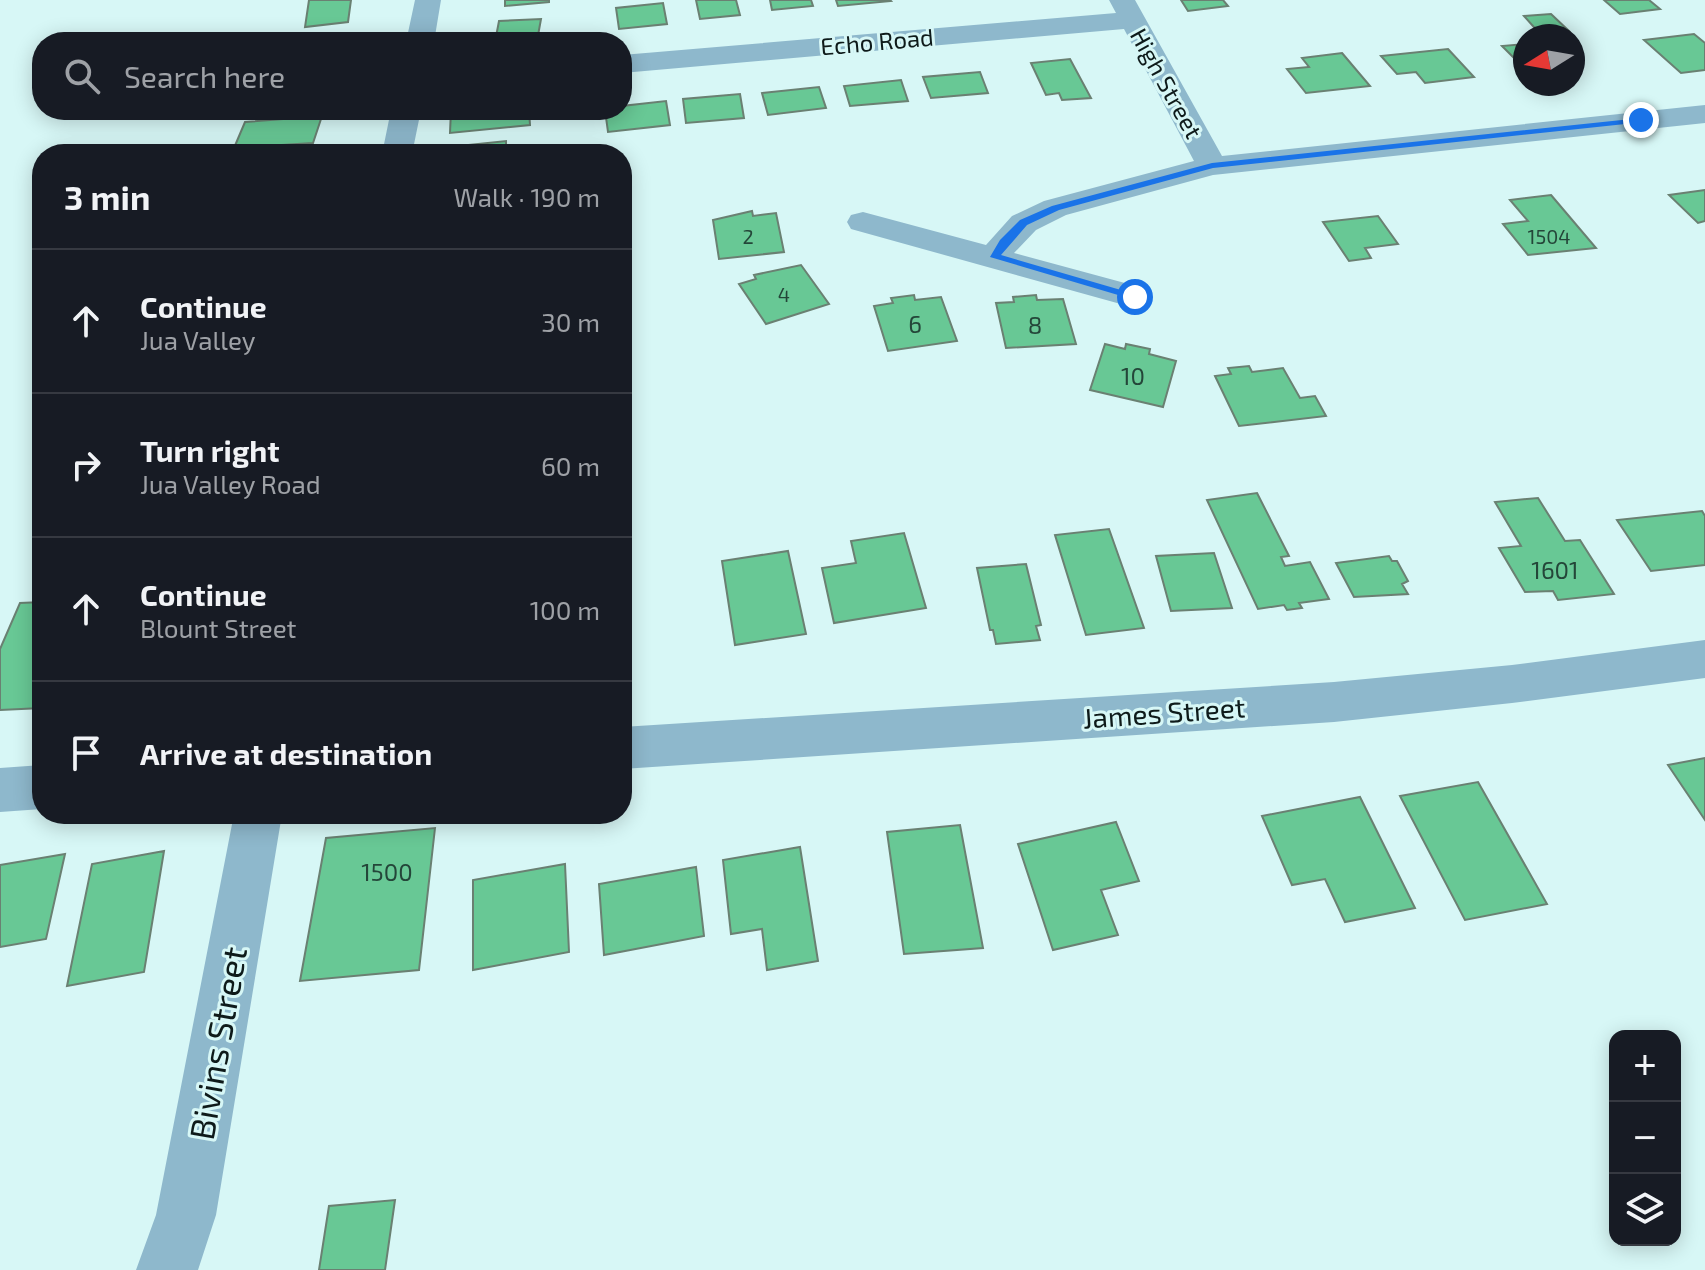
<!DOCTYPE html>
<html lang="en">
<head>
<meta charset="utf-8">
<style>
	body { margin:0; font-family:"Exo 2",sans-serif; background:#242831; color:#f1f3f6 }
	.controls { position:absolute; right:24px; bottom:24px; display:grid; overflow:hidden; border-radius:16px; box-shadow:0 4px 20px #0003 }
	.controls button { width:72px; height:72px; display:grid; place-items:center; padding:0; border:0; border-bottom:2px solid #363941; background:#171b24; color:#f1f3f6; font:40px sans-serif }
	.compass { position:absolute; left:1513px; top:24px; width:72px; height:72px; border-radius:50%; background:#171b24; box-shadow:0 4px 20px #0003; rotate:259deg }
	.stop { position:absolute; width:24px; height:24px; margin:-18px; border:6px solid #1a73e8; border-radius:50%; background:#fff }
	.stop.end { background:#1a73e8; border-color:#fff; box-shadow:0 2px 8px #0008 }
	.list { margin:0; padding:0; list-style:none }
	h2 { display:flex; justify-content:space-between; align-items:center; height:104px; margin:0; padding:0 32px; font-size:34px }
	h2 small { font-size:26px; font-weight:400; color:#9ea1a6 }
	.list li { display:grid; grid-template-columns:52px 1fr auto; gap:24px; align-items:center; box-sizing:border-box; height:144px; padding:0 32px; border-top:2px solid #363941 }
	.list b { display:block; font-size:30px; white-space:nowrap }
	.list p { margin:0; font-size:26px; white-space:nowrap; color:#9ea1a6 }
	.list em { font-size:26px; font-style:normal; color:#9ea1a6 }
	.icon { flex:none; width:44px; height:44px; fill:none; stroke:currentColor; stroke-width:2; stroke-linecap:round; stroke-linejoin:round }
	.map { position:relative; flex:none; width:1705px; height:1270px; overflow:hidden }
	.search { position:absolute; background:#171b24; box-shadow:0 4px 20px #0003; left:32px; top:32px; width:600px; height:88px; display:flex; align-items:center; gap:20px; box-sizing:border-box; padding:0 28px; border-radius:32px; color:#9ea1a6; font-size:30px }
	.panel { position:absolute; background:#171b24; box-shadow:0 4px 20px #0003; left:32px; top:144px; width:600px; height:680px; border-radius:32px }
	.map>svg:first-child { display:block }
	.building { fill:#68c895; stroke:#6a8072; stroke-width:2 }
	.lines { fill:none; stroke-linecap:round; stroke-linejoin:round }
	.minor { fill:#8eb8cc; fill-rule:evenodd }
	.route { fill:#1a73e8 }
	.labels { text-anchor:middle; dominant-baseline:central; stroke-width:6; stroke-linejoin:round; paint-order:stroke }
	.far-number-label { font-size:20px; fill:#244639 }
	.far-street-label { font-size:24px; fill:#0e1a1a; stroke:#d7f7f6 }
	.number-label { font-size:24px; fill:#244639 }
	.street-label { font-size:28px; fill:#0e1a1a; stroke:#d7f7f6 }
	.near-street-label { font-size:34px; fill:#0e1a1a; stroke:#d7f7f6 }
</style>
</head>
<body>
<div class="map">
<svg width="1705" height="1270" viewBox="0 0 1705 1270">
	<rect width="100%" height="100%" fill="#d7f7f6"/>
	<path class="building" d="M309,0H351L348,22L305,27Z
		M505,0H549V2L505,6Z
		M696,0H736L740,15L700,19Z
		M770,0H811L813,6L772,10Z
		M836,0H890L891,1L838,6Z
		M1181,0H1223L1228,6L1188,11Z
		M1604,0H1649L1660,9L1620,14Z
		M663,3L667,24L619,29L616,8Z
		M1551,14L1569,31L1540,34L1524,16Z
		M541,19L537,41L495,42L499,21Z
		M1694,34L1705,43V70L1681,73L1644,40Z
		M1525,44V67H1523L1502,46Z
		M1448,49L1474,77L1425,83L1416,72L1397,74L1381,56Z
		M1342,53L1370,86L1306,93L1287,69L1309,67L1302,58Z
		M1070,59L1091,98L1062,100L1059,93L1046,95L1031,63Z
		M980,72L988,93L931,98L923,77Z
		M901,80L908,101L850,106L844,86Z
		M819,87L826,108L768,115L762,93Z
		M740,94L744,118L686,123L683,99Z
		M666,101L670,125L608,132L605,110H622V106Z
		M451,110H529L530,125L450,133Z
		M322,116L313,143L234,148L245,122Z
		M506,141V154H450V147Z
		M1705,190V221L1698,223L1669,195Z
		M1551,195L1596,248L1528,255L1503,224L1528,221L1510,200Z
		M752,211L753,216L776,213L784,252L719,259L713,220Z
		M1378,216L1398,244L1365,248L1371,258L1349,261L1323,222Z
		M801,265L829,304L766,324L739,284L756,279L754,275Z
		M914,295L915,300L941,297L957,341L888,351L874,306L893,303L891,298Z
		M1036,295L1037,300L1063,299L1076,344L1006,348L996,303L1014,302L1013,297Z
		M1105,344L1125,349L1126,344L1150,349L1149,354L1176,361L1163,407L1090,390Z
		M1249,366L1252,372L1283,368L1300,398L1315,396L1326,416L1239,426L1215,376L1231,374L1228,368Z
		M1257,493L1289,556L1281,557L1285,566L1310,562L1329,599L1299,603L1302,608L1287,610L1284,605L1258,609L1207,500Z
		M1538,498L1565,541L1580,540L1614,594L1558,600L1553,591L1525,592L1499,548L1521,546L1495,502Z
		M1702,511L1705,516V565L1651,571L1617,520Z
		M1109,529L1144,628L1086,635L1055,535Z
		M904,533L926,608L834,623L822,568L856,563L851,541Z
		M788,551L806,634L735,645L722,561Z
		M1214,553L1232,608L1171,611L1156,556Z
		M1389,556L1392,561H1397L1408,581L1402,584L1408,594L1354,597L1336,563Z
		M1026,564L1041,625L1036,626L1040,640L996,644L993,630H990L977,568Z
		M42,602V708L0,710V649L20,603Z
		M1705,758V820L1668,765Z
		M1478,782L1547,904L1465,920L1400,796Z
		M1360,797L1415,908L1345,922L1325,879L1292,885L1262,816Z
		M1116,822L1139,881L1101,890L1118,935L1053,950L1018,844Z
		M960,825L983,948L904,954L887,832Z
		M435,828L419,970L300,981L326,838Z
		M800,847L818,961L767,970L762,929L731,934L723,860Z
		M164,851L144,972L67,986L92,864Z
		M65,854L46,939L0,947V865Z
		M565,864L569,952L473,970V880Z
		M696,867L704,936L604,955L599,884Z
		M395,1200L385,1270H319L329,1206Z"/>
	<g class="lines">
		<path class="minor" d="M415,0H441L434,42H406Z
			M1109,0H1135L1222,156L1705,105V123L1213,175L1066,215L1036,230L1014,253L1147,289L1152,297L1147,305L1135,308L851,229L847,222L851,215L863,212L986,245L1012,216L1044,201L1194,161L1124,29L622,73V55L1116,13Z
			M391,110H421L412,154H382Z
			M1705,640V678L1512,703L1334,722L622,769V727L1334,682L1512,665Z
			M42,765V809L0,812V768Z
			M234,814H282L216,1215L198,1270H136L156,1215Z"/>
	</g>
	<path class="route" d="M1641,118L1644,122L1213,168L1059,210L1027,225L1001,255L1138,295V299L1135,300L990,257L1000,240L1020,220L1052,206L1212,163Z"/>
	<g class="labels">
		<g class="far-number-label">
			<text x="748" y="236">2</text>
			<text x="1549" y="236">1504</text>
			<text x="784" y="294">4</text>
		</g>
		<g class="far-street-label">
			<text transform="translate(877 41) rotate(-5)">Echo Road</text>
			<text transform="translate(1167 83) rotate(61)">High Street</text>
		</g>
		<g class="number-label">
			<text x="915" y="323">6</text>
			<text x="1035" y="324">8</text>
			<text x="1133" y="375">10</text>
			<text x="1555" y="569">1601</text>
			<text x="387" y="871">1500</text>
		</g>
		<g class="street-label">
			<text transform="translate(1164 712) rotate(-4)">James Street</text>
		</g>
		<g class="near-street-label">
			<text transform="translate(217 1043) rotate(-80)">Bivins Street</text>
		</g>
	</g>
</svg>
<div class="controls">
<button>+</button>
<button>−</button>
<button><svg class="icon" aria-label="layers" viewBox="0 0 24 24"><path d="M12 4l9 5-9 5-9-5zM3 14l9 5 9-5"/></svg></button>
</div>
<svg class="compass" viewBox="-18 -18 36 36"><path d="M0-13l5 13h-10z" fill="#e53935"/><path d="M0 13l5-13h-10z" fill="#9ea1a6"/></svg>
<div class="stop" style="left:1135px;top:297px"></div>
<div class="stop end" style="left:1641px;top:120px"></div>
<div class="search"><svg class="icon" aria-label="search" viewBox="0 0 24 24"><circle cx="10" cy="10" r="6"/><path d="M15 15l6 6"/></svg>Search here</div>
<section class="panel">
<h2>3 min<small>Walk · 190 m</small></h2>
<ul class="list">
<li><svg class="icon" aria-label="ahead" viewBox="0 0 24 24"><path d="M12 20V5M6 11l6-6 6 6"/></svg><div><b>Continue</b><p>Jua Valley</p></div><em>30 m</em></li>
<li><svg class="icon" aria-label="right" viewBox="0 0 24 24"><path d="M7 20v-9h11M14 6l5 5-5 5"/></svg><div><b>Turn right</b><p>Jua Valley Road</p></div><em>60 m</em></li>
<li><svg class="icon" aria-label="ahead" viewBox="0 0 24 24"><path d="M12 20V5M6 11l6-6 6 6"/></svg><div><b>Continue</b><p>Blount Street</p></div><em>100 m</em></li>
<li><svg class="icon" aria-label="arrive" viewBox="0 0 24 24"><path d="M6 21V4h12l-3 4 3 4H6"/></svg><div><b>Arrive at destination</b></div></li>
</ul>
</section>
</div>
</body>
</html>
